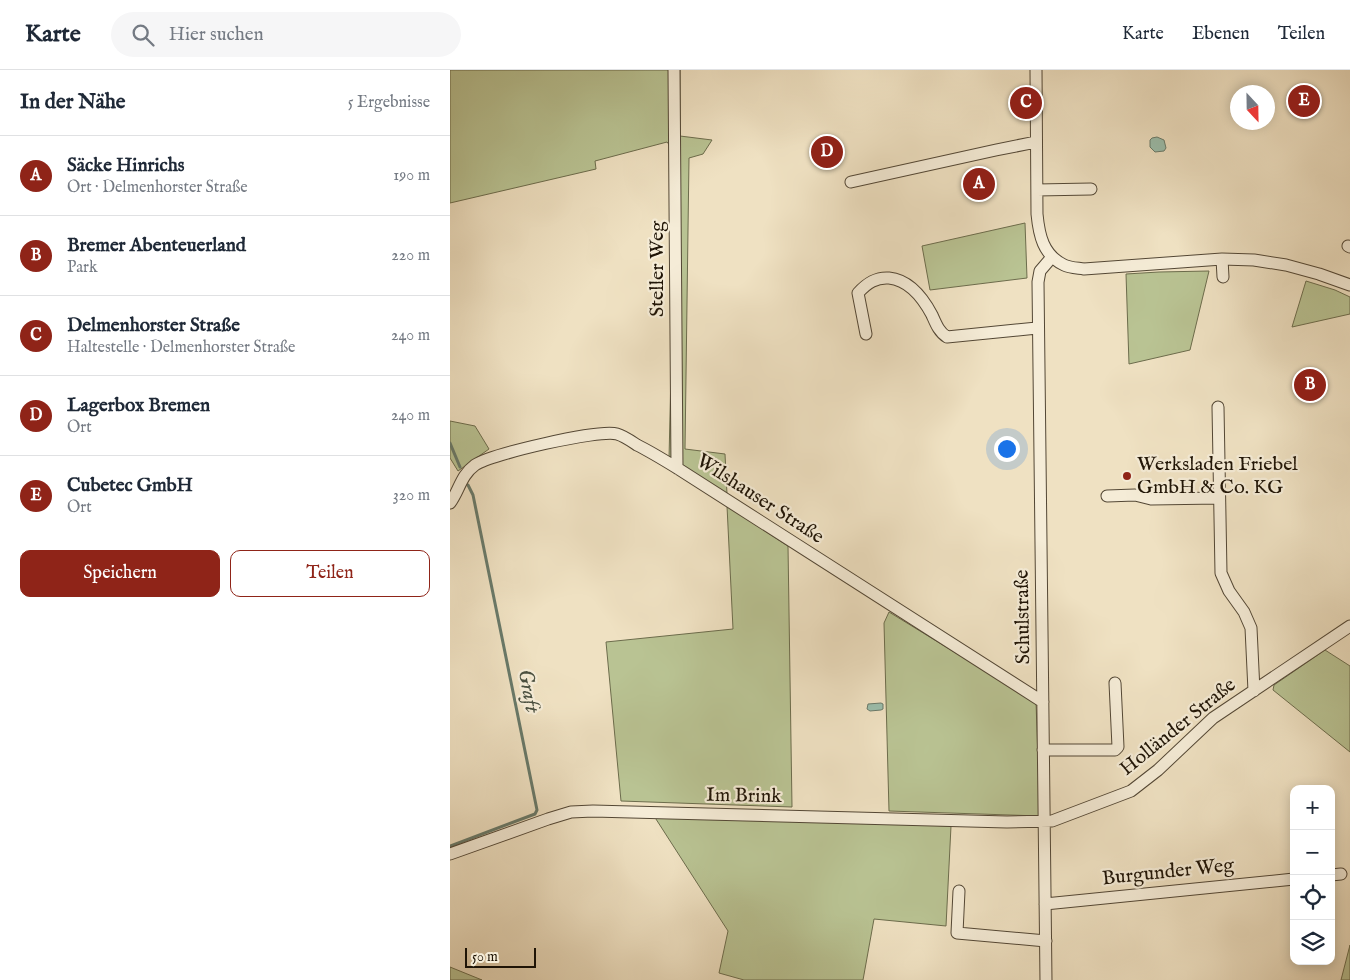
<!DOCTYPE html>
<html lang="de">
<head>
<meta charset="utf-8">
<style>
	body { margin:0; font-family:"IM FELL English",serif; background:#f6f6f7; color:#1f2937 }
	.controls { position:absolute; right:15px; bottom:15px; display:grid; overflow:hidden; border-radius:10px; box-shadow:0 2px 12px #0003 }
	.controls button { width:45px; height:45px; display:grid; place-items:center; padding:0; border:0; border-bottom:1px solid #e0e1e3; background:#fff; color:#1f2937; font:25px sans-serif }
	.compass { position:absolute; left:780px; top:15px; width:45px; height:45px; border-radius:50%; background:#fff; box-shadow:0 2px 12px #0003; rotate:158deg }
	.scale { position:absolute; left:15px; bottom:12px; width:71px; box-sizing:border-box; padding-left:5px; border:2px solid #1f1406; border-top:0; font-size:14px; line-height:18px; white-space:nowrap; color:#1f1406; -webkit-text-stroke:4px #f5ecd7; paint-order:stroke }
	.you { position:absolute; left:556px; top:378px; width:18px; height:18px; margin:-12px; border:4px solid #fff; border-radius:50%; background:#1a73e8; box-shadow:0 0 0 8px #1a73e833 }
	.badge { display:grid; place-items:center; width:32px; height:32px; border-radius:50%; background:#8f2418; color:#fff; font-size:16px; font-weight:700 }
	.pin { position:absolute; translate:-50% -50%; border:2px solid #fff; box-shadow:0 1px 5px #0006 }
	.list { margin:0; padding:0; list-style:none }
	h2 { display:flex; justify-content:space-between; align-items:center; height:65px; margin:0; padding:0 20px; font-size:21px }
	h2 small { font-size:16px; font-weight:400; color:#747a83 }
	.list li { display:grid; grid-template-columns:32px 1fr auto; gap:15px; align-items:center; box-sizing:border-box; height:80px; padding:0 20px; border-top:1px solid #e0e1e3 }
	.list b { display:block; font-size:19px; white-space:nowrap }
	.list p { margin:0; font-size:16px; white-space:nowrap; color:#747a83 }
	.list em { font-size:16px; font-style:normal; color:#747a83 }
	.actions { display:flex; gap:10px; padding:15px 20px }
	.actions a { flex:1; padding:11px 0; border:1px solid #8f2418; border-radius:10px; text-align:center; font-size:18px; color:#8f2418 }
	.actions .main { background:#8f2418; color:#fff }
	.icon { flex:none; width:28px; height:28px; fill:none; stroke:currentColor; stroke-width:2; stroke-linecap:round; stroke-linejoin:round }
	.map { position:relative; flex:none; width:900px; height:910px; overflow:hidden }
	header { display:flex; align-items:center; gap:30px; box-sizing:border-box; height:70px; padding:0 25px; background:#fff; border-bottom:1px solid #e0e1e3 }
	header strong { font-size:24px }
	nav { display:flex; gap:28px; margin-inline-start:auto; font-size:18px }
	.search { width:350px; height:45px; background:#f6f6f7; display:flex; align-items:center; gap:12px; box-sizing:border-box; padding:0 18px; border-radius:28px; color:#747a83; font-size:19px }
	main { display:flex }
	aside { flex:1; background:#fff }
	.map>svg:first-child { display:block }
	.green { fill:#b9c393; stroke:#6c6c4c }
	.water { fill:#9bbeac; stroke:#697a6a }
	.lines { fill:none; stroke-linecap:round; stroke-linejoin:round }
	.stream { stroke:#697a6a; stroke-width:3 }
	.minor-casing { stroke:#534735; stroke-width:13 }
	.minor { stroke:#f5ecd7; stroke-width:11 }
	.poi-dot { fill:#8f2418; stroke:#f5ecd7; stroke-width:2 }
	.labels { text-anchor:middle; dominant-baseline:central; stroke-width:4.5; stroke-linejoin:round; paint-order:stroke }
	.street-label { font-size:20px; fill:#1f1406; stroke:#f5ecd7 }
	.poi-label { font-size:20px; fill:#1f1406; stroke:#f5ecd7; text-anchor:start }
	.water-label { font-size:21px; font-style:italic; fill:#4a5040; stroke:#f5ecd7 }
</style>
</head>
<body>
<header>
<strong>Karte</strong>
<div class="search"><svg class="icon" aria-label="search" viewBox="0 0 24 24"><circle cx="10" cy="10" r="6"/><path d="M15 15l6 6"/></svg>Hier suchen</div>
<nav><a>Karte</a><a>Ebenen</a><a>Teilen</a></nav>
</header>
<main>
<aside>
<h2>In der Nähe<small>5 Ergebnisse</small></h2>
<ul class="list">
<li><span class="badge">A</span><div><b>Säcke Hinrichs</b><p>Ort · Delmenhorster Straße</p></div><em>190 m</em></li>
<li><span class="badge">B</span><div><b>Bremer Abenteuerland</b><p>Park</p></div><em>220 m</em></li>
<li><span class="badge">C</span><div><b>Delmenhorster Straße</b><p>Haltestelle · Delmenhorster Straße</p></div><em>240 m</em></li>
<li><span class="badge">D</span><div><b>Lagerbox Bremen</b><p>Ort</p></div><em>240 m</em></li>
<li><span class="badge">E</span><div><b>Cubetec GmbH</b><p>Ort</p></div><em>320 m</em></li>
</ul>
<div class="actions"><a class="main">Speichern</a><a>Teilen</a></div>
</aside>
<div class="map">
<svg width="900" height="910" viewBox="0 0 900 910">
	<rect width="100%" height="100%" fill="#efe1c2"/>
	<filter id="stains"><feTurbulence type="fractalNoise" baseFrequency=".004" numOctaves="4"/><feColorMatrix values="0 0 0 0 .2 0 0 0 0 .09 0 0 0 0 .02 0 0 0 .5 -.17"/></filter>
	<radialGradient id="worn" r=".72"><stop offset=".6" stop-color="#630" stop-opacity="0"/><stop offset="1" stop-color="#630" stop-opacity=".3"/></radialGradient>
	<path class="green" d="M0,0H230V66L262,70L253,84L239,88L235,379L275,384L277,424L219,389L226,83L217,72L145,91L146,99L0,133Z
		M575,153L577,208L480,220L472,176Z
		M759,201L740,280L679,294L676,204L709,202Z
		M856,211L885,220L900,227V244L842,257Z
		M0,351L25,356L39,379L8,401L0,388Z
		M277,436L338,476L342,737L171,731L156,572L283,559Z
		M439,542L586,632L590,746L439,741L434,553Z
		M875,580L900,596V682L823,620L824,615Z
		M204,746L501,756L496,856L424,849L413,910H294L269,903L278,861Z
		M900,875V910H891Z
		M0,897L32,910H0Z"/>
	<path class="water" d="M707,67L714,70L716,78L714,81L705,82L700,77V70L702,68Z
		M431,633L433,634V639L431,640L420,641L417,639L418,634Z"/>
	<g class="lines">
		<path class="stream" d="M0,373L10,397
			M0,776L85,744L87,740L23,425L18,415"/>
		<g class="minor-casing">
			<path id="minor" d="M224,0L227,398
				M586,0L587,144C589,165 593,185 614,195C620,198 628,198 634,199L772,189L804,190L836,195L869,204L900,215
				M401,112L546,80L586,72
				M587,120L641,119
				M898,176L900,177
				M772,189L773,207
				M416,264L408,223C417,213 426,207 439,208C459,210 473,228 482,245C486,254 489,262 497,267L587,258
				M768,337L771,503L779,521L794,542L801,558L804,621
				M657,426L685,425L701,429L769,428
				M0,433C9,421 11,405 25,395C41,384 149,359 167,364C174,366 181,371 187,375C201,382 214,390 227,398L593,632
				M593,680H665L668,677L665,613
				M0,784L98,749L121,742L143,741L557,752L602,751L681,721L708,700L763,648L900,556
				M881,805L891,804
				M509,821L507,863L596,871
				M595,834L844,809
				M596,910L588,212L590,201L602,187"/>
		</g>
		<use href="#minor" class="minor"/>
	</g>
	<circle class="poi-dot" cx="677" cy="406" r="5"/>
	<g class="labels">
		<g class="street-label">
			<text transform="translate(207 199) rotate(-90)">Steller Weg</text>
			<text transform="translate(310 429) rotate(33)">Wilshauser Straße</text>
			<text transform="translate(573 547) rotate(-91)">Schulstraße</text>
			<text transform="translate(728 657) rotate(-39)">Holländer Straße</text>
			<text transform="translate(294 726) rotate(1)">Im Brink</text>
			<text transform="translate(718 802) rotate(-6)">Burgunder Weg</text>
		</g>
		<g class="poi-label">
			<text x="687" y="394">Werksladen Friebel<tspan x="687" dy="23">GmbH &amp; Co. KG</tspan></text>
		</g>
		<g class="water-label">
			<text transform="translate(78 621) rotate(79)">Graft</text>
		</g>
	</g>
	<rect width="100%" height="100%" filter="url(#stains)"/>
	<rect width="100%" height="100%" fill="url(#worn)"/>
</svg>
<div class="controls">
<button>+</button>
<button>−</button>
<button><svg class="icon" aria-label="locate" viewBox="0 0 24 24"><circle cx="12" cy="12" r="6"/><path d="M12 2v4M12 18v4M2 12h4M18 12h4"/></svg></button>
<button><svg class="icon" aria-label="layers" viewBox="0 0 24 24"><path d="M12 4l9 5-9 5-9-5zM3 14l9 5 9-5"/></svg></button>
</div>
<svg class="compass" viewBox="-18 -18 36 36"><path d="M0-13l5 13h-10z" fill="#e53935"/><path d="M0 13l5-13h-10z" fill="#747a83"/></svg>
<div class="scale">50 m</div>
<div class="you"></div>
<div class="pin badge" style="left:529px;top:114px">A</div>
<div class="pin badge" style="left:860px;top:315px">B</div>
<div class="pin badge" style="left:576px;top:33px">C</div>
<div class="pin badge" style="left:377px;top:82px">D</div>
<div class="pin badge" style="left:854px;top:31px">E</div>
</div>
</main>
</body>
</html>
